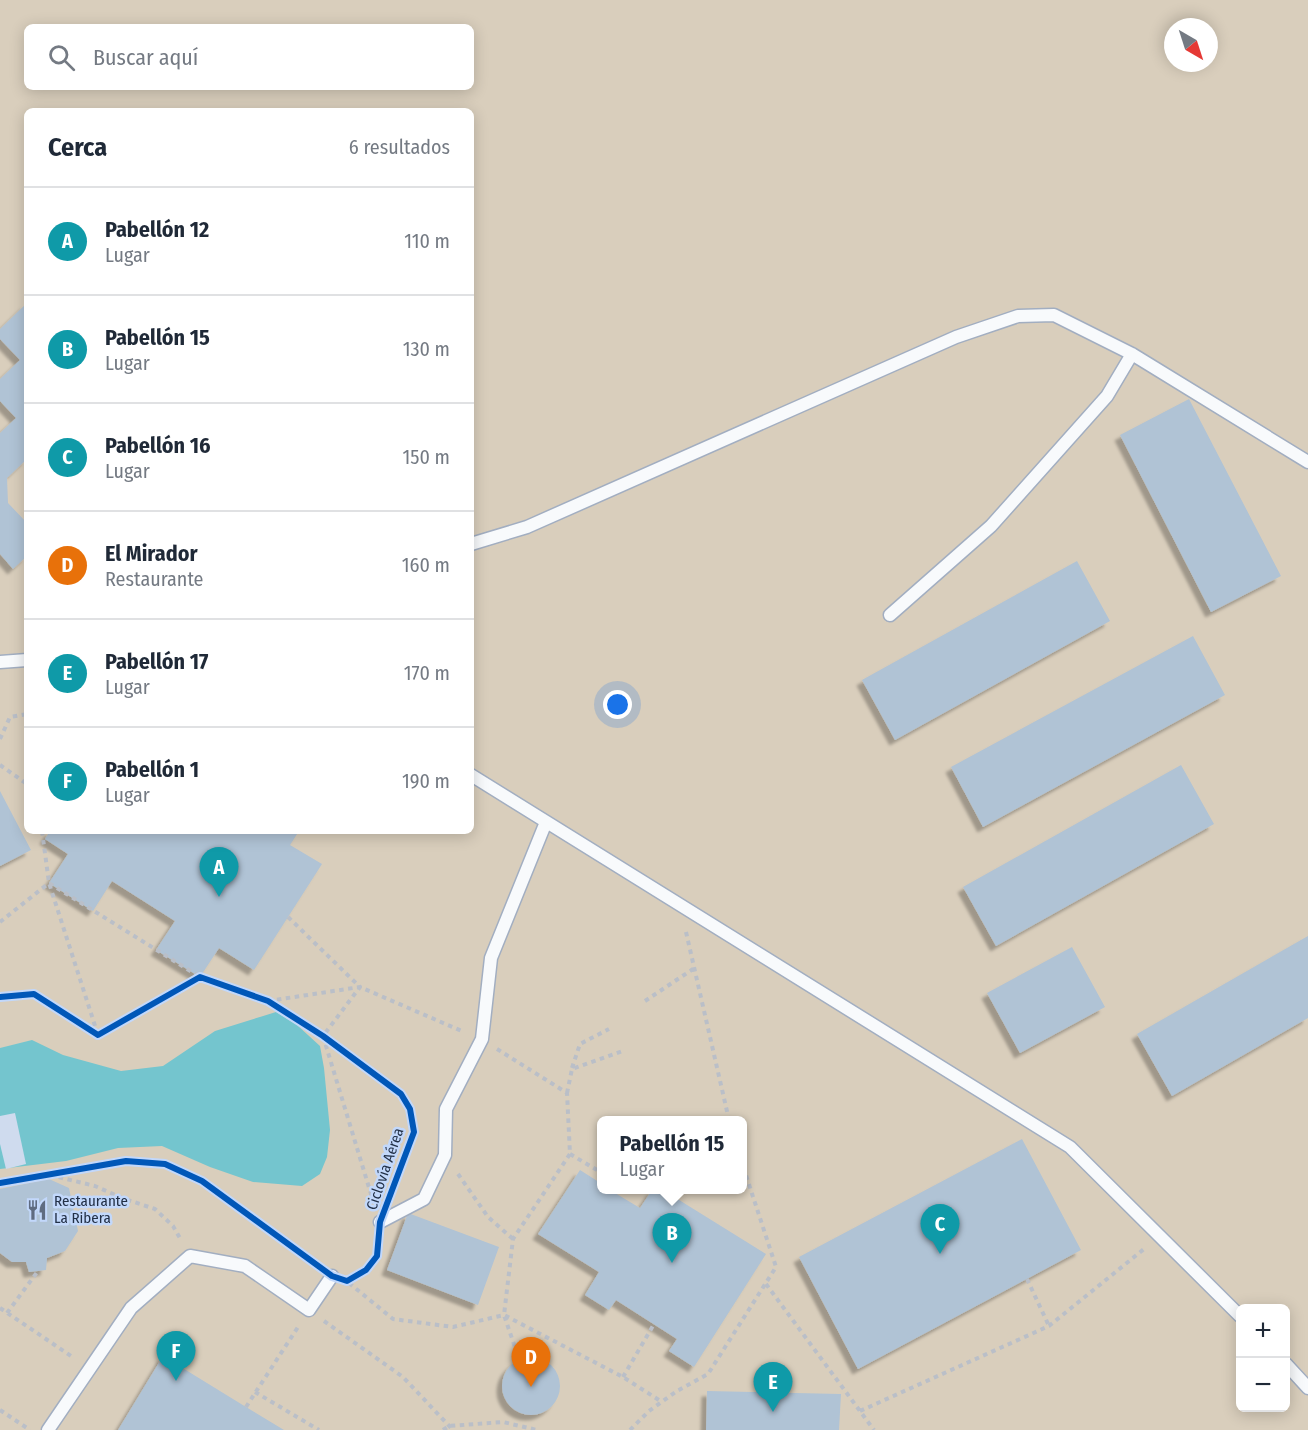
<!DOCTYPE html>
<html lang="es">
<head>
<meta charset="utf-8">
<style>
	body { margin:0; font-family:"Fira Sans Condensed",sans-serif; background:#f2f2f3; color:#1f2937 }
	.controls { position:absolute; right:18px; bottom:18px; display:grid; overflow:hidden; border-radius:9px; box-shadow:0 3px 15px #0003 }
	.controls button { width:54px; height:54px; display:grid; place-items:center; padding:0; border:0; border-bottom:2px solid #e0e1e3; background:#fff; color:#1f2937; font:30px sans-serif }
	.compass { position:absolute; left:1164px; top:18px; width:54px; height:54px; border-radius:50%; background:#fff; box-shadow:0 3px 15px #0003; rotate:141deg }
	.you { position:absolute; left:618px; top:705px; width:21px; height:21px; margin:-15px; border:4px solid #fff; border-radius:50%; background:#1a73e8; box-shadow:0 0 0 9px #1a73e833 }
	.badge { display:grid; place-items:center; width:39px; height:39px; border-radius:50%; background:#1a73e8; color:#fff; font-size:20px; font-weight:700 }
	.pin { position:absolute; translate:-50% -50px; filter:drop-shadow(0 2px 3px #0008) }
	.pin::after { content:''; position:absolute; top:32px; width:21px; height:18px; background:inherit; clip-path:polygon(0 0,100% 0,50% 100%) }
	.popup { position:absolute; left:597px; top:1116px; width:150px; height:78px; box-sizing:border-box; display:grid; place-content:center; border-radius:9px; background:#fff; filter:drop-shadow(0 2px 4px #0005); font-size:20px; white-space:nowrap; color:#747a83 }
	.popup b { font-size:22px; color:#1f2937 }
	.popup::after { content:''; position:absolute; left:50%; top:100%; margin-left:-12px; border:12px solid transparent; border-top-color:#fff }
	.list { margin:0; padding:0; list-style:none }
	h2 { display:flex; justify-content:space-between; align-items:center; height:78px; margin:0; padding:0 24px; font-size:26px }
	h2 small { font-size:20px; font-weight:400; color:#747a83 }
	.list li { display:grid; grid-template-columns:39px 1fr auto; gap:18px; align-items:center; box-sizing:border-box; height:108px; padding:0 24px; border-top:2px solid #e0e1e3 }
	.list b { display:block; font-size:22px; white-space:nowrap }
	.list p { margin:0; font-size:20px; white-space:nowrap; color:#747a83 }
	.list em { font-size:20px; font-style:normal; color:#747a83 }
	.icon { flex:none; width:33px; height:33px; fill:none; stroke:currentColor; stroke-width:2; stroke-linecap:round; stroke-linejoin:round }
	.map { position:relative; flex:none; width:1308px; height:1430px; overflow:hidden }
	.search { position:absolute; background:#fff; box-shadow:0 3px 15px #0003; left:24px; top:24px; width:450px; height:66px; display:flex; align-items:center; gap:15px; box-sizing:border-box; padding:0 21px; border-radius:9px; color:#747a83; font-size:22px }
	.panel { position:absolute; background:#fff; box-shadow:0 3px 15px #0003; left:24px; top:108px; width:450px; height:726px; border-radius:9px }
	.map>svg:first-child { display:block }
	.green { fill:#d9cebc; fill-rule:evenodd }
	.water { fill:#74c5ce }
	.pier { fill:#cfdbee }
	.building { fill:#b0c3d5; filter:url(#shadow) }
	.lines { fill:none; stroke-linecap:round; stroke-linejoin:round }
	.service-casing { stroke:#a2aec1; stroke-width:15 }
	.path { stroke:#babfc8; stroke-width:4; stroke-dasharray:4.5 4.5; stroke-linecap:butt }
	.service { stroke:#f8fafc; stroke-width:12 }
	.cycleway-casing { stroke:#c2d8fb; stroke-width:10 }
	.cycleway { stroke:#0057b8; stroke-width:6 }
	.labels { text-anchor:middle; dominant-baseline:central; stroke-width:5; stroke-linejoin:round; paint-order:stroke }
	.street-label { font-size:15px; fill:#223047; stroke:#c2d8fb }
	.poi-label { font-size:15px; fill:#223047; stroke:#c2d8fb; text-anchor:start }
</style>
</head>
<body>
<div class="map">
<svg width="1308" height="1430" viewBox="0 0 1308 1430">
	<defs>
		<filter id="shadow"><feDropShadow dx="-5.5" dy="5.5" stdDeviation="1.5" flood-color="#0004"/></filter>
	</defs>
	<rect width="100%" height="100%" fill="#cfdbee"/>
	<path class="green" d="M0,0H1308V1430H0ZM27,27H471V87H27ZM1173,27H1209V63H1173ZM27,111H471V831H27ZM602,1120H742V1190H602ZM1240,1308H1286V1408H1240Z"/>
	<path class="water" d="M276,1012L297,1025L320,1046L324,1068L330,1130L327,1157L320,1174L302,1186L253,1182L210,1167L162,1146L118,1148L66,1161L0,1169V1048L32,1040L63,1055L121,1071L163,1066L215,1031Z"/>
	<path class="pier" d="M15,1113L26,1164L6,1169L0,1144V1116Z"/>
	<path class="building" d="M27,303V459L7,478L8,503L27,523V556L13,569L0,554V433L16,418L0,401V379L20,360L0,339V329Z
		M1189,399L1281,576L1211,612L1120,435Z
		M1077,561L1110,621L895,740L862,680Z
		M1193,636L1225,695L983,827L951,767Z
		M1181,765L1214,824L996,946L963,887Z
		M0,791L31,850L0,866Z
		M50,831H299L290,845L322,864L254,970L219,948L200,977L156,950L175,921L112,881L93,911L49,883L68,854L45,839Z
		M1308,936V1018L1172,1096L1137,1034Z
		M1072,947L1105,1007L1020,1053L987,993Z
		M1022,1139L1081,1250L858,1369L799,1257Z
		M580,1170L602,1184V1190H610L640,1208L652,1190H663L766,1254L694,1367L669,1351L677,1339L616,1300L609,1310L585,1295L599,1272L538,1234Z
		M49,1179L69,1188L78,1231L65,1251L47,1258L46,1270L29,1272L26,1262H12L0,1253V1189Z
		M408,1213L499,1247L478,1305L387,1270Z
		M163,1356L246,1407L284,1430H118Z
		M502 1386a29 29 0 1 1 58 0a29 29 0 1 1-58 0Z
		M707,1391L841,1394L839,1430H706Z"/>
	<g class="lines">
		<g class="service-casing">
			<path id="service" d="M471,544L527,527L956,337L1018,316L1054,315L1132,354L1308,462
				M890,615L991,526L1107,396L1132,354
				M0,662L27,660
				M471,775L1070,1147L1240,1316
				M380,1222L424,1199L445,1155L446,1109L482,1039L491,958L546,822
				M1286,1364L1308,1388
				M48,1430L131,1308L190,1256L245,1266L309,1310L332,1276"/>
		</g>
		<path class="path" d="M0,739L10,717L27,714
			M0,765L27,784
			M42,831L49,883L98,1035
			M288,917L360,987L323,1036L374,1204
			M0,922L49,883L200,977
			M686,932L729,1120
			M268,1001L360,987L464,1032
			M645,1001L693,969
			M497,1049L567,1093L570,1154L513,1239L504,1315L519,1359
			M572,1068L580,1044L609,1029
			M567,1093L572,1069L623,1051
			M570,1154L602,1173
			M458,1174L488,1217L513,1239
			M50,1175L95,1186L122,1198L155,1209L173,1226L181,1240
			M1027,1279L1049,1326
			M349,1283L393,1319L453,1327L504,1315L623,1377L662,1402
			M766,1284L874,1430
			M0,1308L74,1358
			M7,1313L38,1271
			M324,1321L403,1377L453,1430
			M623,1377L654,1324
			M255,1392L319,1430
			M246,1407L298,1327
			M0,1410L30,1430
			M860,1411L1049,1326L1144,1249
			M443,1430L449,1426L503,1422L537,1430
			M630,1430L649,1411L677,1391L708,1374L776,1267L742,1163"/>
		<use href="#service" class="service"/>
		<g class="cycleway-casing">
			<path id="cycleway" d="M0,997L34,994L98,1035L200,977L268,1001L323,1036L401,1094L410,1109L414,1132L380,1222L377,1256L366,1270L347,1281L332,1276L202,1181L165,1164L126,1161L0,1183"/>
		</g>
		<use href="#cycleway" class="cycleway"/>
	</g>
	<defs>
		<g id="restaurant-bare" transform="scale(1.62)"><path d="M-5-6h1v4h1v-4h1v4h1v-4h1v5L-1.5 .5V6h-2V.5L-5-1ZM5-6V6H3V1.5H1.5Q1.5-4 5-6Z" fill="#5f6c81" stroke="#c2d8fb" stroke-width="2.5" paint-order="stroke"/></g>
	</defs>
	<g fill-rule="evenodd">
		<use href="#restaurant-bare" x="37" y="1210"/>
	</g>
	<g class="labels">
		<g class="street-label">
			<text transform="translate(385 1169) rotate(-71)">Ciclovía Aérea</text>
		</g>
		<g class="poi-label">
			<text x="54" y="1201">Restaurante<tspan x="54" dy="17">La Ribera</tspan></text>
		</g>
	</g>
</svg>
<div class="controls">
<button>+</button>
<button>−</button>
</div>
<svg class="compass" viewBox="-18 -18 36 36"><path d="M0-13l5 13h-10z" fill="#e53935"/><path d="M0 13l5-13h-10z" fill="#747a83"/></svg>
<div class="you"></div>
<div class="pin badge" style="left:219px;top:897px;background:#0f9aa8">A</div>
<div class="pin badge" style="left:672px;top:1263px;background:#0f9aa8">B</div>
<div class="popup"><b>Pabellón 15</b>Lugar</div>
<div class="pin badge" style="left:940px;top:1254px;background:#0f9aa8">C</div>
<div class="pin badge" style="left:531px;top:1387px;background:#e8710a">D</div>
<div class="pin badge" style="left:773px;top:1412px;background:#0f9aa8">E</div>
<div class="pin badge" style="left:176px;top:1381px;background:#0f9aa8">F</div>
<div class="search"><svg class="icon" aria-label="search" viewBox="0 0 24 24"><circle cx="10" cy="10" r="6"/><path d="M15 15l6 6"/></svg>Buscar aquí</div>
<section class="panel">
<h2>Cerca<small>6 resultados</small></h2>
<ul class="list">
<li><span class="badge" style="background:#0f9aa8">A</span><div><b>Pabellón 12</b><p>Lugar</p></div><em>110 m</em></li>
<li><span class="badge" style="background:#0f9aa8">B</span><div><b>Pabellón 15</b><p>Lugar</p></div><em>130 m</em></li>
<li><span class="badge" style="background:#0f9aa8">C</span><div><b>Pabellón 16</b><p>Lugar</p></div><em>150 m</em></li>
<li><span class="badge" style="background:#e8710a">D</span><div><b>El Mirador</b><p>Restaurante</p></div><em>160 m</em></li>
<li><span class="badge" style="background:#0f9aa8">E</span><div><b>Pabellón 17</b><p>Lugar</p></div><em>170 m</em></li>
<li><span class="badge" style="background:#0f9aa8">F</span><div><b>Pabellón 1</b><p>Lugar</p></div><em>190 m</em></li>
</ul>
</section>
</div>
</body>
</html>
